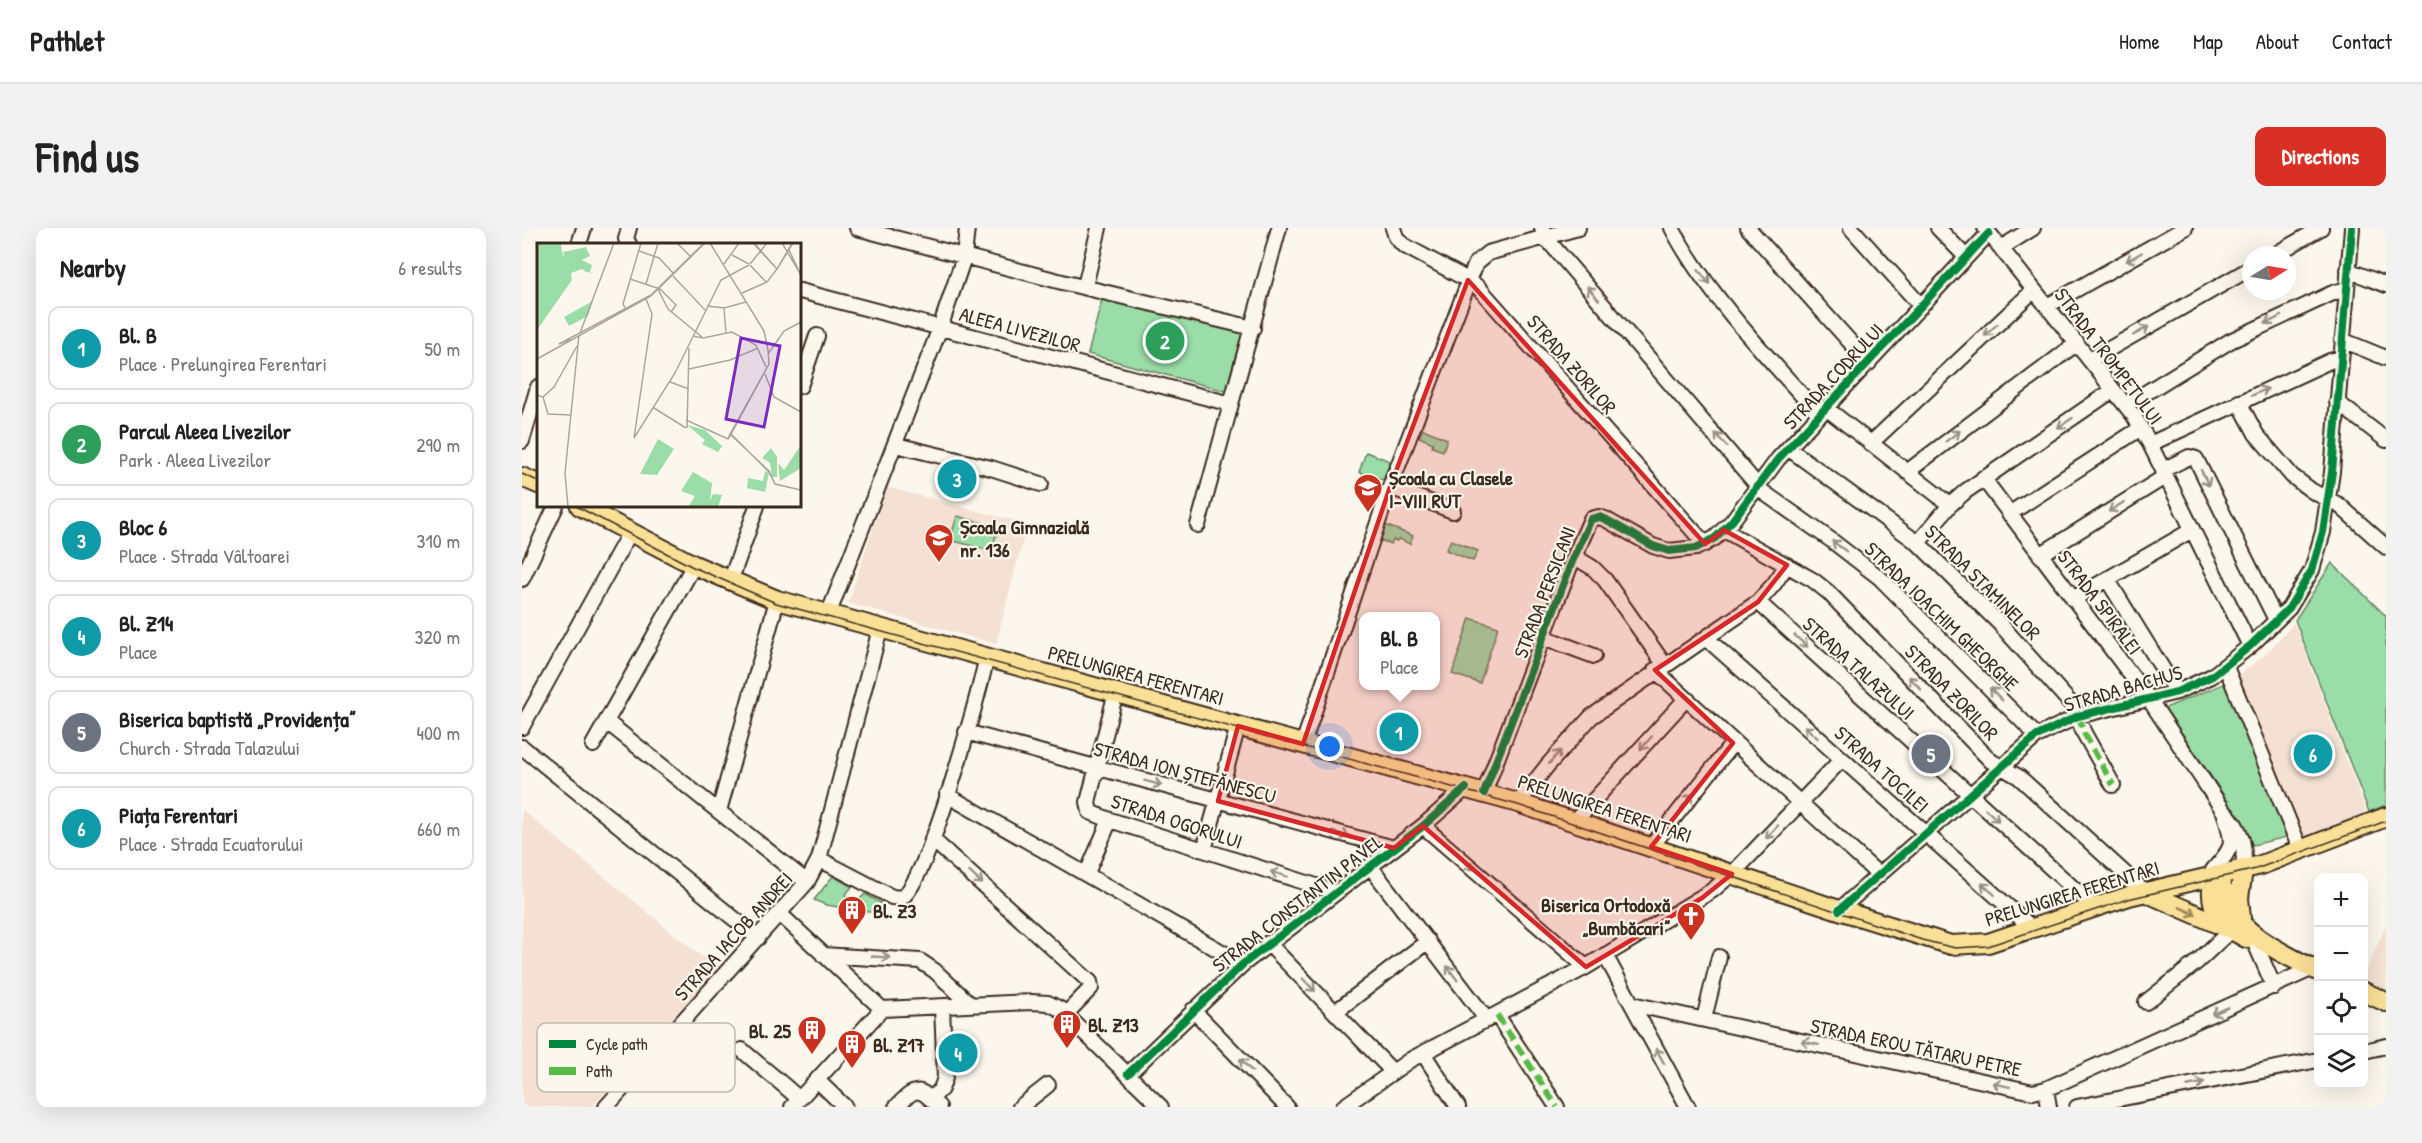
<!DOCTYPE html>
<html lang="en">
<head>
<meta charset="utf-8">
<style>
	body { margin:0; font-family:"Patrick Hand",sans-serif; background:#f2f2f2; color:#222 }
	.controls { position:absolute; right:18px; bottom:18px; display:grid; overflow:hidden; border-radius:12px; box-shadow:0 6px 24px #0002 }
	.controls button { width:54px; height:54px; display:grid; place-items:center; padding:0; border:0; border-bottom:2px solid #e0e0e0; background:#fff; color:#222; font:30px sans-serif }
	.compass { position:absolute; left:1720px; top:18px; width:54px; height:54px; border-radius:50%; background:#fff; box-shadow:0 6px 24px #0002; rotate:79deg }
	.you { position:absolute; left:808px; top:519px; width:21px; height:21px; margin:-15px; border:4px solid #fff; border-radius:50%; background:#1a73e8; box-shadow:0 0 0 9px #1a73e833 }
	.badge { display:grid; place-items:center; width:39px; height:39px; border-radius:50%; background:#d93025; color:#fff; font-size:20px; font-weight:700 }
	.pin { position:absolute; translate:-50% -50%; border:3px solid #fff; box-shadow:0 2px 6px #0006 }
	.popup { position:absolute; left:837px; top:384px; width:81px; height:78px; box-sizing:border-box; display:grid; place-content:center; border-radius:12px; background:#fff; filter:drop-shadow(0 2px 4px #0005); font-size:20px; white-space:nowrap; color:#767676 }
	.popup b { font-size:22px; color:#222 }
	.popup::after { content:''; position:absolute; left:50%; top:100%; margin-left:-12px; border:12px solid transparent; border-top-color:#fff }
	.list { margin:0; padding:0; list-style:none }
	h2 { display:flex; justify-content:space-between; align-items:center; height:78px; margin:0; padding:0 24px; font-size:26px }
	h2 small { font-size:20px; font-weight:400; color:#767676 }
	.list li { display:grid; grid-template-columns:39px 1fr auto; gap:18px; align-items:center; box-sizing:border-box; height:84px; margin:0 12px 12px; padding:0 12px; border:2px solid #e0e0e0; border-radius:12px }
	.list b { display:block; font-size:22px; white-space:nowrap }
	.list p { margin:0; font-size:20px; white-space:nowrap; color:#767676 }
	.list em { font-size:20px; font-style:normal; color:#767676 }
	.icon { flex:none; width:33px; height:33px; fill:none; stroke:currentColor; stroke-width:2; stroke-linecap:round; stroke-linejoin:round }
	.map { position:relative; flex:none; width:1864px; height:879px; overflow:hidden; border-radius:12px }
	header { display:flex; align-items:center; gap:36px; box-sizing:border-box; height:84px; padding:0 30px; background:#fff; border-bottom:2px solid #e0e0e0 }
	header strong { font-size:28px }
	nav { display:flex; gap:33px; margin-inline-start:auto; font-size:21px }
	.intro { display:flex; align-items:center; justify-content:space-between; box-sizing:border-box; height:144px; padding:0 36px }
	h1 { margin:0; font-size:42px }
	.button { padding:15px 27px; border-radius:12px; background:#d93025; color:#fff; font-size:21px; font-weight:700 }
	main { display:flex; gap:36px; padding:0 36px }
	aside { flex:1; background:#fff; border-radius:12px; box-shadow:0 6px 24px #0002 }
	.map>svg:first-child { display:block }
	.built { fill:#f4e1d4 }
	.green { fill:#9adda8; stroke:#6a8463; stroke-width:1.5 }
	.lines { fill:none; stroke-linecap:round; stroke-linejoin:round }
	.minor-casing { stroke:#3b2a1e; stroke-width:18 }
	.major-casing { stroke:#3b2a1e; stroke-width:22 }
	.minor { stroke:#fbf7ec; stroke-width:14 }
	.major { stroke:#f9e096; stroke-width:18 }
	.tram { stroke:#3b2a1e; stroke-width:1.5 }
	.quiet { stroke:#58b947; stroke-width:6; stroke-dasharray:12 6; stroke-linecap:butt }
	.cycleway-casing { stroke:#fbf7ec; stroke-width:11 }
	.cycleway { stroke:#00873e; stroke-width:8 }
	.oneway { stroke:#9b9085 }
	.oneway2 { stroke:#9a855a }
	.marked { fill:#d62828; fill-opacity:0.2; stroke:#d62828; stroke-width:4.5; stroke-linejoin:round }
	.labels { text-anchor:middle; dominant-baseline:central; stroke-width:4.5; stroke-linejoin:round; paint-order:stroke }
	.street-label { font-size:20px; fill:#3b2a1e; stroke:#fbf7ec }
	.poi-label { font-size:20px; font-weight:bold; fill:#3b2a1e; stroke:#fbf7ec; text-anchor:start }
	.inset-road { fill:none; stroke:#aea59a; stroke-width:1.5 }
	.view { fill:#7b2cbf; fill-opacity:0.15; stroke:#7b2cbf; stroke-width:3 }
	.inset-edge { fill:none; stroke:#3b2a1e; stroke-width:3 }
	.key { fill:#fbf7ec; stroke:#c1baae; stroke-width:1.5 }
	.key-label { font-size:16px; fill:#3b2a1e }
</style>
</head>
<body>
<header>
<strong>Pathlet</strong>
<nav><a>Home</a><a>Map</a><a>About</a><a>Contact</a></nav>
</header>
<div class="intro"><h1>Find us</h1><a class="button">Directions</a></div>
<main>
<aside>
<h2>Nearby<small>6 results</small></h2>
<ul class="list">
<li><span class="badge" style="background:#0f9aa8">1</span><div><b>Bl. B</b><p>Place · Prelungirea Ferentari</p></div><em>50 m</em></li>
<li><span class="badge" style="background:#2e9e5b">2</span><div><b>Parcul Aleea Livezilor</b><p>Park · Aleea Livezilor</p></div><em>290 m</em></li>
<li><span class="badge" style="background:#0f9aa8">3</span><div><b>Bloc 6</b><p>Place · Strada Vâltoarei</p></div><em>310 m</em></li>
<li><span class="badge" style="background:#0f9aa8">4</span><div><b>Bl. Z14</b><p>Place</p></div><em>320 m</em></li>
<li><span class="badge" style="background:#6b7280">5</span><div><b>Biserica baptistă „Providența”</b><p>Church · Strada Talazului</p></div><em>400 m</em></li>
<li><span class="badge" style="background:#0f9aa8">6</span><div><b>Piața Ferentari</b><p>Place · Strada Ecuatorului</p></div><em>660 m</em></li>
</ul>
</aside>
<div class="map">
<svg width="1864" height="879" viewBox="0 0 1864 879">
	<rect width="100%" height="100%" fill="#fbf7ec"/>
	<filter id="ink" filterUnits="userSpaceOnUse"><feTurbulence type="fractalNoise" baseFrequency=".0167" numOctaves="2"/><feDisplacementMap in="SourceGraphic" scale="12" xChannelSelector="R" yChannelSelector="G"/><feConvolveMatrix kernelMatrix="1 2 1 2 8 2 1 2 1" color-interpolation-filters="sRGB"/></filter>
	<g filter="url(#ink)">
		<path class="built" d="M365,259L505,296L474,416L326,375Z
			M1772,395L1845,586L1776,611L1711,452L1746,424Z
			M0,582L195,741L70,879H0Z
			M1864,697V763L1842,754V747Z"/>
		<path class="green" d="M581,67L721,101L704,163L566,126Z
			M901,201L925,211L921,223L910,219L911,215L897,209Z
			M844,224L868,233L861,252L837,244Z
			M435,288L476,299L470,323L428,312Z
			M863,297L891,308L888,316L877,311L875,313L871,312L869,316L857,312Z
			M929,312L956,323L951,333L924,322Z
			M1810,335L1864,388V577L1847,584L1773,392Z
			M948,390L976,399L958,455L930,446Z
			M1706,454L1769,608L1731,617L1705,572L1643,480Z
			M311,648L330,659L323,667L334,675L343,666L359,675L354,685L304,677L292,672Z"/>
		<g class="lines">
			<g class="minor-casing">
				<path id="minor" d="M107,0L104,11L107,16
					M335,0L544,55L731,100
					M871,0L874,9L881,17L946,52L957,60L1183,316
					M1020,0L1023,9L1241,264L1309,312L1358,350L1515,508
					M1150,0C1183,64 1249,133 1298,187
					M1226,0L1347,135
					M1329,0L1399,78
					M1416,0L1444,29
					M1463,0L1612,188L1628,216L1728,418
					M57,16L62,0
					M1479,20L1511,0
					M1752,27L1799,0
					M1826,42L1864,57
					M563,58L577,0
					M278,63L709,176
					M1525,78L1663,0
					M1820,112L1864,130
					M1568,132L1729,40
					M278,158L295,108
					M1717,174L1734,206L1770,248L1790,263L1817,277L1864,319
					M1815,174L1864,212
					M1604,177L1708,113L1813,64L1824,62
					M1304,180L1428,277
					M0,213L16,159
					M1348,216L1512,62
					M1628,216L1808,133L1819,130
					M374,217L469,240L519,256
					M1266,220L1396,315L1478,396L1551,478L1562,505L1591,557
					M1641,242L1667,229L1674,231L1754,392
					M1385,244L1555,115
					M1461,250L1627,471L1701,582C1720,600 1724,617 1721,642
					M868,259L931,283
					M1487,286L1619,200
					M676,297L757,0
					M1202,302L1291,352L1306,364L1469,533L1497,549L1623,664
					M1396,315L1428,277L1444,263L1591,162
					M1518,327L1644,248
					M1053,329L1071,340L1083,352L1142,436
					M0,351L34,278
					M1585,351L1655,464
					M208,354L235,278
					M1551,371L1670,302
					M1236,374L1572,679
					M306,387L418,100L442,29L445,0
					M1021,409L1072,428
					M1184,410L1510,700
					M1704,439L1779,623
					M1133,442L1357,647
					M594,464L566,574L568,584L588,592L813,664
					M85,494L285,654
					M0,499L108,304
					M444,504L872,620
					M781,516L868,259L954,35L966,25L1056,0
					M71,517L172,337
					M0,519L236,710
					M962,565L1049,336L1069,291L1077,289L1083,291L1131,318L1147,323L1174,320L1193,310L1210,293L1256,231L1467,5
					M425,567L721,736
					M996,575L1025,538L1069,489L1236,374L1252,356L1265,337
					M197,583L255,372
					M1053,593L1163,472
					M901,598L1064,739
					M410,611L568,754L569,760L544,786
					M1129,619L1211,515
					M682,622L716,498
					M297,631L370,669L379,670C406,656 456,467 465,429
					M848,638L965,792
					M565,645L588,592
					M1692,649L1691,642C1711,619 1713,618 1703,587
					M1317,682L1515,508L1556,488L1655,464L1690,448L1728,418L1767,380L1790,342L1801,304L1810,244L1830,0
					M258,686L360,781
					M746,715L870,843
					M1733,715L1752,759
					M301,727L398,733L413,743L449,777
					M1083,727L1166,879
					M1624,774L1675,734L1709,702
					M1110,776L1511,864L1524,861L1791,740
					M671,782L765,879
					M813,784L906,713
					M975,787L1035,879
					M1182,791L1197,729
					M220,822C239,839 258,853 277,871
					M1842,823L1864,818
					M901,825L936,879
					M606,846L721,736L901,598L944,560
					M295,852L323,879
					M1524,861L1527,879
					M409,871L419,861L423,850L420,779
					M84,879L285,654L297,631L358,401
					M270,879L360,781L510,774L526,775L538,781L639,879
					M374,879C394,859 396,858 417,879
					M498,879L526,857
					M821,879L888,832L1064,739L1191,662L1212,644L1320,531
					M1555,879L1796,832"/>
			</g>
			<g class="major-casing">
				<path id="major" d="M0,249L16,256
					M58,278L172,337L255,372L996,575L1317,682L1429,717L1466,715L1607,668L1739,637L1864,589
					M1692,649C1705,659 1704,677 1714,689C1731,712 1771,731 1796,743
					M1692,649C1684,678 1699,698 1724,710
					M1623,664L1705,700
					M1719,690L1717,670L1721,642
					M1842,764L1864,774"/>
			</g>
			<use href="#minor" class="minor"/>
			<use href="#major" class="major"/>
			<path class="tram" d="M0,246L16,253
				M54,278L171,339L254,375L996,577L1400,712L1433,720L1466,718L1606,671L1734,641L1864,593"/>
			<path class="quiet" d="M1556,488L1562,505L1591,557
				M975,787L1035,879"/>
			<g class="cycleway-casing">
				<path id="cycleway" d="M962,565L1049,336L1069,291L1077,289L1083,291L1131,318L1147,323L1174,320L1193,310L1210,293L1256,231L1467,5
					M1317,682L1515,508L1556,488L1655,464L1690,448L1728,418L1767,380L1790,342L1801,304L1810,244L1830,0
					M606,846L721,736L901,598L944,560"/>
			</g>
			<use href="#cycleway" class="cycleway"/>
		</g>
		<defs><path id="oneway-shaft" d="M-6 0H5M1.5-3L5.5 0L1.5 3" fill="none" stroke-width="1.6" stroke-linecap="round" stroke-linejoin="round" transform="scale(1.5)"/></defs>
		<g class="oneway">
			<use href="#oneway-shaft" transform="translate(1612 29) rotate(150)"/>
			<use href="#oneway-shaft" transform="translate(1182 49) rotate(52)"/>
			<use href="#oneway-shaft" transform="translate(1071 65) rotate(-131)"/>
			<use href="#oneway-shaft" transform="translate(1751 92) rotate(154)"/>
			<use href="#oneway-shaft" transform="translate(1469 102) rotate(137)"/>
			<use href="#oneway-shaft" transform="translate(1619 103) rotate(-29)"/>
			<use href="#oneway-shaft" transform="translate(1738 164) rotate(-24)"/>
			<use href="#oneway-shaft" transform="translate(1543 195) rotate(146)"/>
			<use href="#oneway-shaft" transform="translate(1431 208) rotate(-37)"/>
			<use href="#oneway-shaft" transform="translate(1199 212) rotate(-131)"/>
			<use href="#oneway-shaft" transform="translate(1683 250) rotate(64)"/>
			<use href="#oneway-shaft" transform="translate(1594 279) rotate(148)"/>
			<use href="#oneway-shaft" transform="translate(1317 318) rotate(-143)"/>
			<use href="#oneway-shaft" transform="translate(1279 413) rotate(42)"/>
			<use href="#oneway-shaft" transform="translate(1393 455) rotate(-133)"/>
			<use href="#oneway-shaft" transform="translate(1474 466) rotate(-135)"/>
			<use href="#oneway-shaft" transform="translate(1289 504) rotate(-138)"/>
			<use href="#oneway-shaft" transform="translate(1124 515) rotate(132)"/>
			<use href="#oneway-shaft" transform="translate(1033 529) rotate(-49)"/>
			<use href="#oneway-shaft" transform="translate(631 555) rotate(15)"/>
			<use href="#oneway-shaft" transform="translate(1165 573) rotate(-52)"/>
			<use href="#oneway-shaft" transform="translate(1470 587) rotate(42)"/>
			<use href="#oneway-shaft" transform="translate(1250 604) rotate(133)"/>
			<use href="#oneway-shaft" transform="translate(819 606) rotate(15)"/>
			<use href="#oneway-shaft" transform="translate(945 636) rotate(41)"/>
			<use href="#oneway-shaft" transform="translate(757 646) rotate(-163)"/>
			<use href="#oneway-shaft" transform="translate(454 650) rotate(42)"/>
			<use href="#oneway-shaft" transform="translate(1466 661) rotate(-139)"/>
			<use href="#oneway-shaft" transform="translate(359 729) rotate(3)"/>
			<use href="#oneway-shaft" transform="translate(930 745) rotate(-127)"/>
			<use href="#oneway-shaft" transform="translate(787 757) rotate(46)"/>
			<use href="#oneway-shaft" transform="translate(1698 783) rotate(156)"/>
			<use href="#oneway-shaft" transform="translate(1288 815) rotate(-168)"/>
			<use href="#oneway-shaft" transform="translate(1138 828) rotate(-119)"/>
			<use href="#oneway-shaft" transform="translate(724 837) rotate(-134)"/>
			<use href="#oneway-shaft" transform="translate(1674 856) rotate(-11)"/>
			<use href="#oneway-shaft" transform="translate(1479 857) rotate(-168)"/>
		</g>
		<use class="oneway2" href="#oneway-shaft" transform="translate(1666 683) rotate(24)"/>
	</g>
	<path class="marked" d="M946,52L1183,316L1202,302L1265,337L1236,374L1133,442L1211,515L1129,619L1210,646L1180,670L1064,739L901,598L872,620L696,573L716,498L781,516L868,259Z"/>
	<defs>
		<g id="school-pin" transform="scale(1.5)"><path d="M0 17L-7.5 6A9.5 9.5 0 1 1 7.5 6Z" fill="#c8321e" stroke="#fbf7ec"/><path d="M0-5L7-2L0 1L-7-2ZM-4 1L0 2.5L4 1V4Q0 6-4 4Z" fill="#fff"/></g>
		<g id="building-pin" transform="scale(1.5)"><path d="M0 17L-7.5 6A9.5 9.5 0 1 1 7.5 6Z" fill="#c8321e" stroke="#fbf7ec"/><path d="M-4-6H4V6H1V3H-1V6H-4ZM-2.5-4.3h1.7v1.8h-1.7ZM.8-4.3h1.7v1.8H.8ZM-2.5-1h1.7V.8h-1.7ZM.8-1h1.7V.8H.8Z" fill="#fff"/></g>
		<g id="church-pin" transform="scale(1.5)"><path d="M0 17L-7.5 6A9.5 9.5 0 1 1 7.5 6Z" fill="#c8321e" stroke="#fbf7ec"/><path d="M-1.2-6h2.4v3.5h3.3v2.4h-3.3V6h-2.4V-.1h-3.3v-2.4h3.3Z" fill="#fff"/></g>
	</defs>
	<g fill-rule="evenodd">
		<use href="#school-pin" x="846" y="260"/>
		<use href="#school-pin" x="417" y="310"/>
		<use href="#building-pin" x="330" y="682"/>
		<use href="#church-pin" x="1169" y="688"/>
		<use href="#building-pin" x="545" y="796"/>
		<use href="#building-pin" x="290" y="802"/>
		<use href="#building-pin" x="330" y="816"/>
	</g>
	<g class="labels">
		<g class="street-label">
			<text transform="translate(498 101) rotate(15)">ALEEA LIVEZILOR</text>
			<text transform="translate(1587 128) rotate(53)">STRADA TROMPETULUI</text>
			<text transform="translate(1050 136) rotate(49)">STRADA ZORILOR</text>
			<text transform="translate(1311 148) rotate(-47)">STRADA CODRULUI</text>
			<text transform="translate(1461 354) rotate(45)">STRADA STAMINELOR</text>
			<text transform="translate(1022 364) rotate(-69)">STRADA PERSICANI</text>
			<text transform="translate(1578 374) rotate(53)">STRADA SPIRALEI</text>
			<text transform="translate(1420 388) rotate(44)">STRADA IOACHIM GHEORGHE</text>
			<text transform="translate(1337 440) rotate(42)">STRADA TALAZULUI</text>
			<text transform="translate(614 447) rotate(15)">PRELUNGIREA FERENTARI</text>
			<text transform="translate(1601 460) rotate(-16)">STRADA BACHUS</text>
			<text transform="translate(1430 464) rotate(46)">STRADA ZORILOR</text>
			<text transform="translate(1360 541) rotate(42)">STRADA TOCILEI</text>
			<text transform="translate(663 544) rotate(15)">STRADA ION ȘTEFĂNESCU</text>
			<text transform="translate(1083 580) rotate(18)">PRELUNGIREA FERENTARI</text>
			<text transform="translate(655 593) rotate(18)">STRADA OGORULUI</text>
			<text transform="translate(1550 665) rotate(-17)">PRELUNGIREA FERENTARI</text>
			<text transform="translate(775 675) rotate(-38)">STRADA CONSTANTIN PAVEL</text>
			<text transform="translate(211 708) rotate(-48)">STRADA IACOB ANDREI</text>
			<text transform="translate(1394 819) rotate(12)">STRADA EROU TĂTARU PETRE</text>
		</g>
		<g class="poi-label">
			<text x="867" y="249">Școala cu Clasele<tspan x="867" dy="23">I-VIII RUT</tspan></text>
			<text x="438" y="298">Școala Gimnazială<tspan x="438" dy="23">nr. 136</tspan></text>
			<text x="1148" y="676" text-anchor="end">Biserica Ortodoxă<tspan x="1148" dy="23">„Bumbăcari”</tspan></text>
			<text x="351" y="682">Bl. Z3</text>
			<text x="566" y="796">Bl. Z13</text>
			<text x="269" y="802" text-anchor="end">Bl. 25</text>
			<text x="351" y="816">Bl. Z17</text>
		</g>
	</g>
	<g transform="translate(15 15)">
		<rect width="264" height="264" fill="#fbf7ec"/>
		<path d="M0,0H24L25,10L28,15L26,9L49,4L53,13L45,17L55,22L53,29L57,30L49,29L45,26L34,30L35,37L0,87ZM56,58L51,73L32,83L27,74ZM150,182L168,187L185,203L181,209L165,201L168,197ZM121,196L137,206L120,232L103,231ZM264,202V225L243,238L241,220L247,227ZM234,205L240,214V234H235L233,220L225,215ZM228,228L232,230L228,249L210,245L211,235L226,238ZM156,229L175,240L173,258L176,251L185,252L181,264H151L158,253L144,248Z" fill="#9adda8"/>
		<path class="inset-road" d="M140,0L154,14M173,0L227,88L231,106L232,121L193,191L232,228L238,241L264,247M173,0L227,88L231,107L232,121L192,195M216,0L240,26M217,0L240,26L255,0M245,0L264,32M252,7L264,32M102,8L122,15L136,30M195,12L212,21M187,21L202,0M213,21L230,0M213,22L229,39M240,26L256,0M136,33L168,67M93,36L123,46L139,62L134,69M109,41L121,0M121,46L131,66L165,94M205,50L230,39L240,26M109,56L115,71L97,195L138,130L184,37L212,22M170,63L187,65L209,59M187,65L189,90M89,67L86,61L104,0M43,90L77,0M156,93L166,95L195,89L219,102L229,124M34,96L22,101L114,52L167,0M231,111L247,88L264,79M0,116L114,53L168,0M152,126L193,117L221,105M228,131L237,154L264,169M133,139L152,146M0,152L6,154L11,171L34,172M6,154L17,144L40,103M117,165L149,185M149,177L191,196L193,191M150,185L152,105M194,191L232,229L238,241L264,247M31,264L28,230L42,92"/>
		<path class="view" d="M204,95L243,103L227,184L189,176Z"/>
		<rect width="264" height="264" class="inset-edge"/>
	</g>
	<rect x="15" y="795" width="198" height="69" rx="9" class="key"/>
	<rect x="27" y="812" width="27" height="8" fill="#00873e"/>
	<rect x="27" y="839" width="27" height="8" fill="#58b947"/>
	<g class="key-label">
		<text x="64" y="822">Cycle path</text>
		<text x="64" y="849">Path</text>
	</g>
</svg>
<div class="controls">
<button>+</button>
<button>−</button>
<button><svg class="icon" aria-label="locate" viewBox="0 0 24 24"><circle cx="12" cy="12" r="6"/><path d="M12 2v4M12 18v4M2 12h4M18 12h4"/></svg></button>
<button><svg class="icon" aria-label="layers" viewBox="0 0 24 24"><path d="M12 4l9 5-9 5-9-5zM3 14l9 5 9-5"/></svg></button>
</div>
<svg class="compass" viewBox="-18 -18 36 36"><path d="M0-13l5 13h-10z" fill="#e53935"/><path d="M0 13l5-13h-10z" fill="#767676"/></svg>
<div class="you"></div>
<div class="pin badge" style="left:877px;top:504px;background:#0f9aa8">1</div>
<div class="popup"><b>Bl. B</b>Place</div>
<div class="pin badge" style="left:643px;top:113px;background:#2e9e5b">2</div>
<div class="pin badge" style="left:435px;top:251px;background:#0f9aa8">3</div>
<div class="pin badge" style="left:436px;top:825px;background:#0f9aa8">4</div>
<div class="pin badge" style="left:1409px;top:526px;background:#6b7280">5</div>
<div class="pin badge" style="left:1791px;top:526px;background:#0f9aa8">6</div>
</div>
</main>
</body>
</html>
